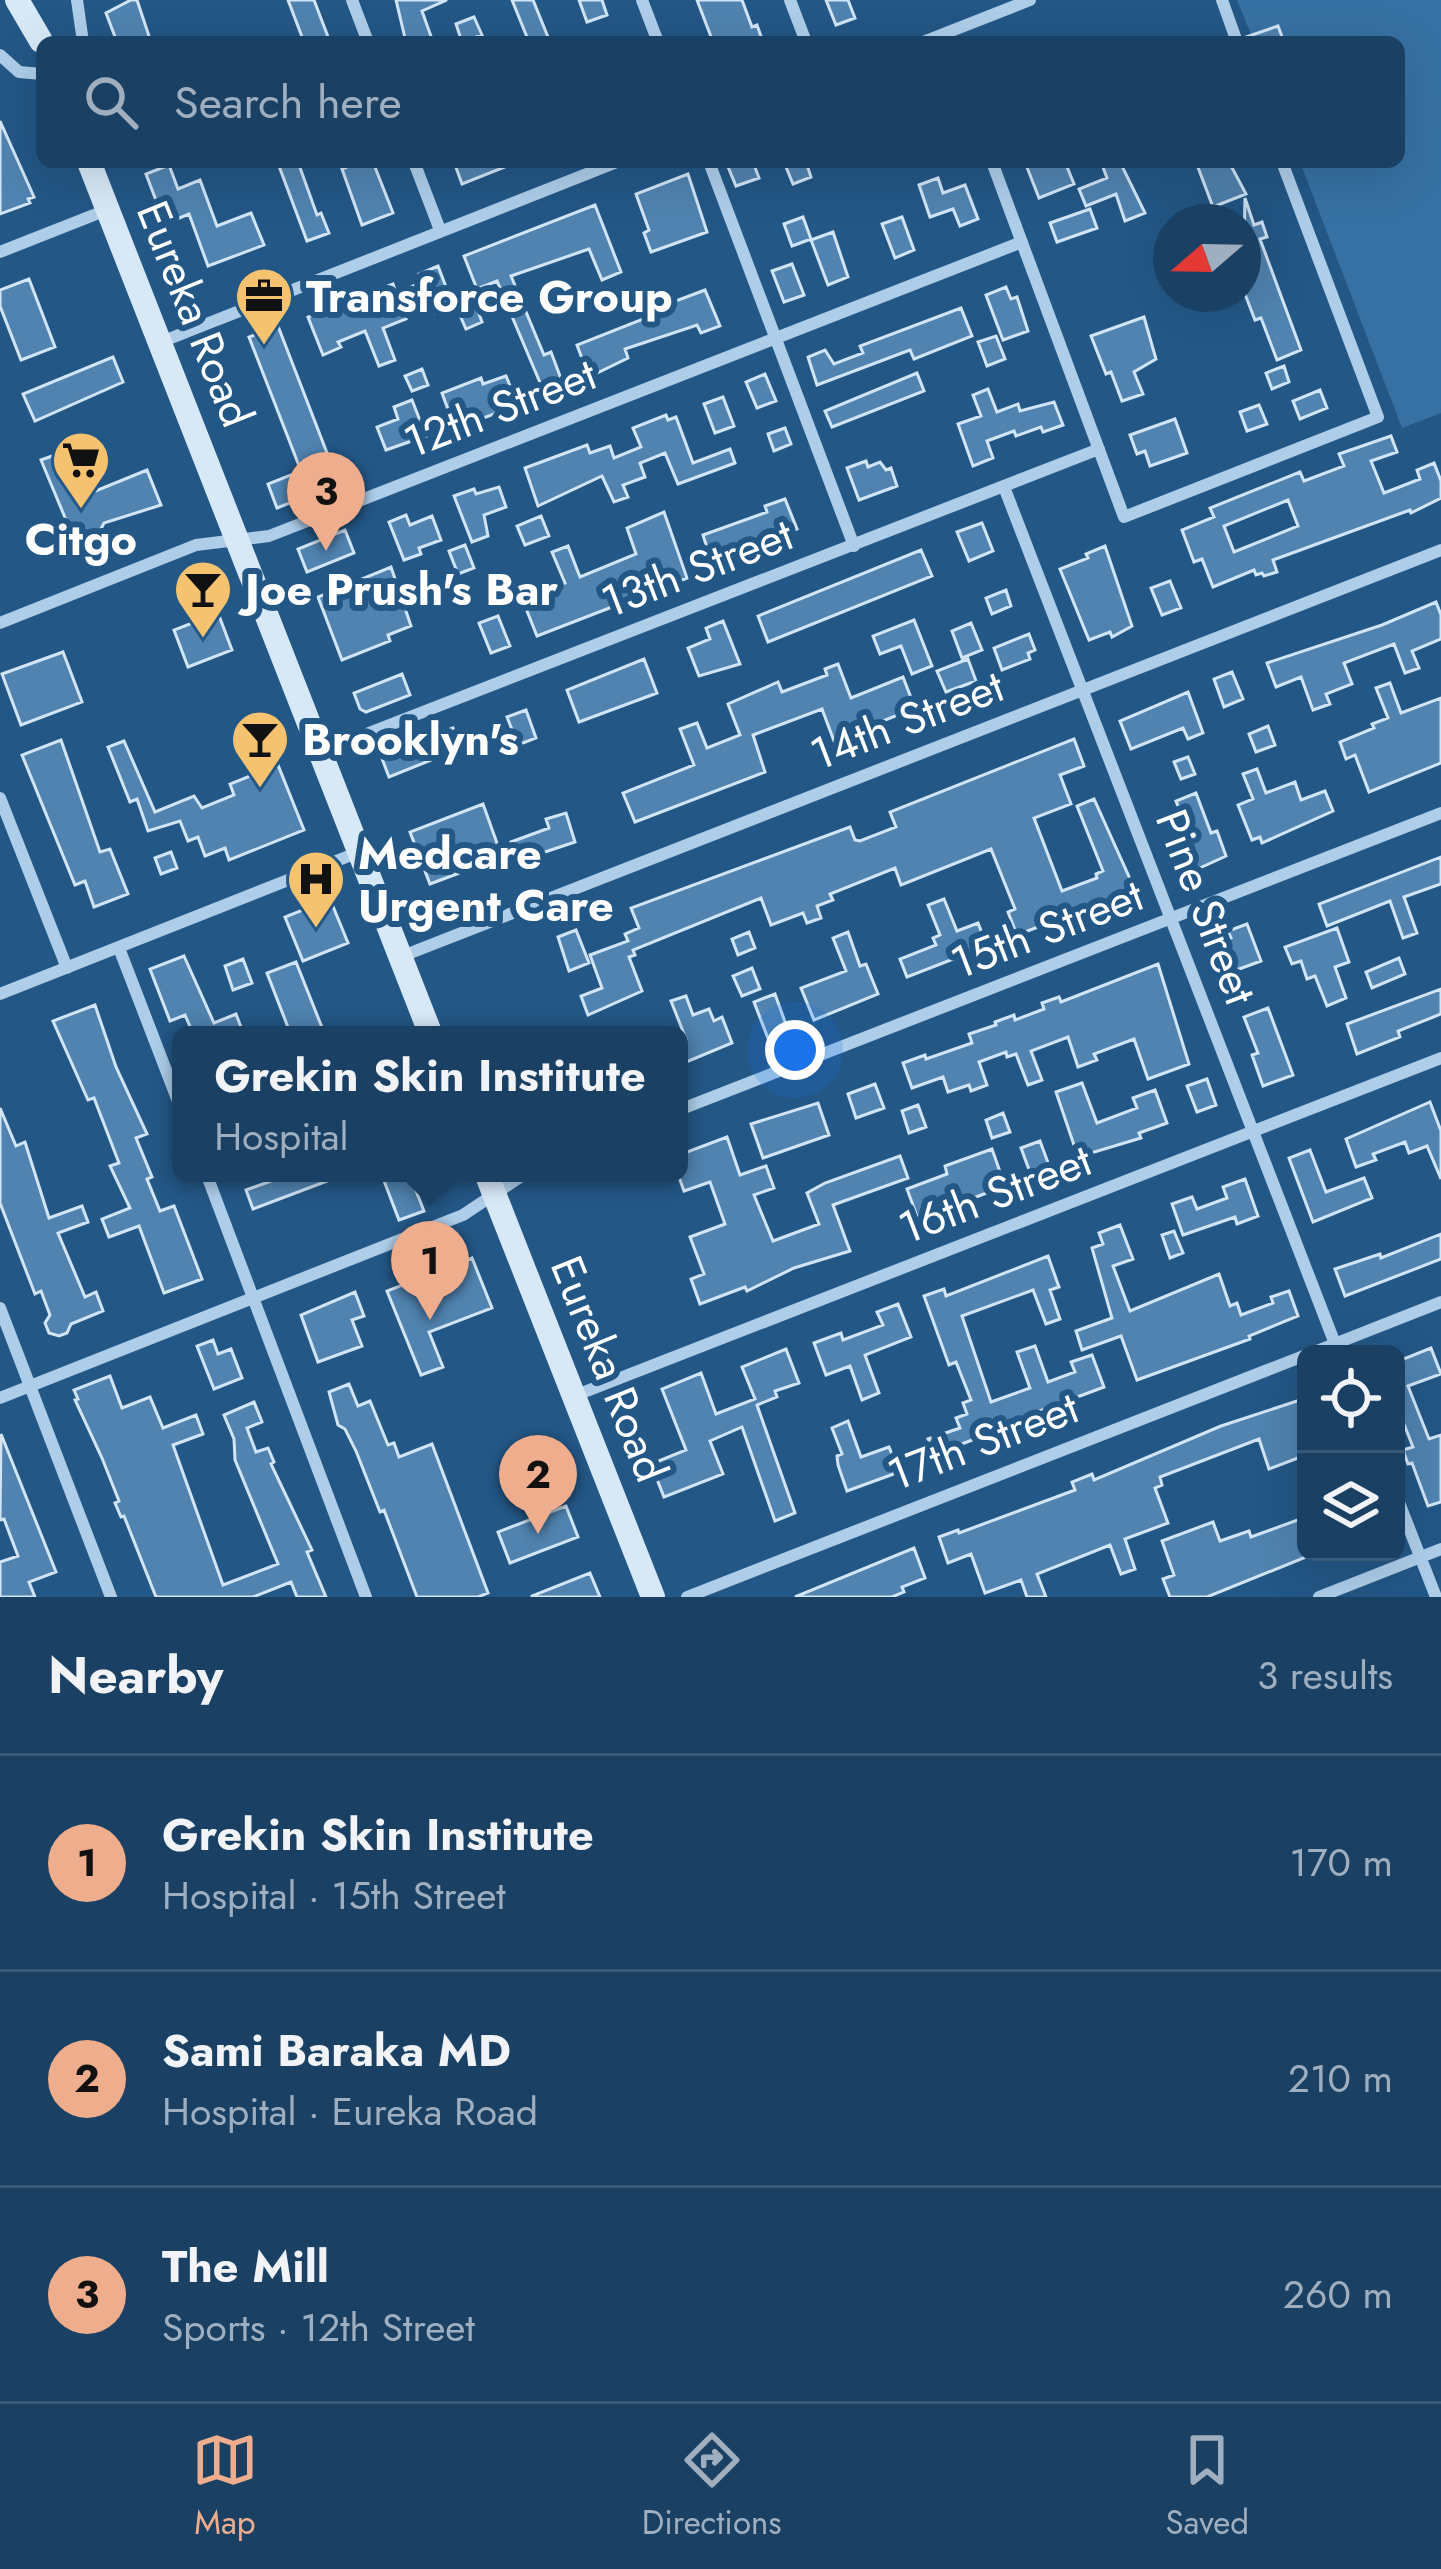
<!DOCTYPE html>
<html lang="en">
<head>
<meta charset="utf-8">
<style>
	body { margin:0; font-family:Jost,sans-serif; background:#274c6d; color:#f1f3f6 }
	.controls { position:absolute; right:36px; bottom:36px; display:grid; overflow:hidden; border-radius:18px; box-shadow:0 12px 48px #0002 }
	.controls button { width:108px; height:108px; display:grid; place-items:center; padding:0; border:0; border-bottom:3px solid #385a78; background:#1a4164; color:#f1f3f6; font:60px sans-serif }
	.compass { position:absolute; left:1153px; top:204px; width:108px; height:108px; border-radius:50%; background:#1a4164; box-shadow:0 12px 48px #0002; rotate:250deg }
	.you { position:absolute; left:795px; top:1050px; width:42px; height:42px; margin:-30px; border:9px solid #fff; border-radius:50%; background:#1a73e8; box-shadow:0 0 0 18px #1a73e833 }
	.badge { display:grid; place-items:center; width:78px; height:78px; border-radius:50%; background:#eead8d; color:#111; font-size:39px; font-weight:700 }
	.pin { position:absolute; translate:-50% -99px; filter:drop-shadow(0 3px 6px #0008) }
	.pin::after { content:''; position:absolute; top:63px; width:42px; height:36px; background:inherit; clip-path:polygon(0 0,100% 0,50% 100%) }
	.popup { position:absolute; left:172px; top:1026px; width:516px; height:156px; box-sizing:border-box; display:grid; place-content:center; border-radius:18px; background:#1a4164; filter:drop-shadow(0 3px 9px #0005); font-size:39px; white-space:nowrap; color:#9fafbf }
	.popup b { font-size:45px; color:#f1f3f6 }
	.popup::after { content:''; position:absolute; left:50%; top:100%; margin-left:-24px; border:24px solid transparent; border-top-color:#1a4164 }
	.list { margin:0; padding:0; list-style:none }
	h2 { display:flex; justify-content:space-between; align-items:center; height:156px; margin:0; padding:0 48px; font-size:51px }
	h2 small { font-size:39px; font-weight:400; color:#9fafbf }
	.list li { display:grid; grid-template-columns:78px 1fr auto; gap:36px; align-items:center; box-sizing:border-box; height:216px; padding:0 48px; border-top:3px solid #385a78 }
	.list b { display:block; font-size:45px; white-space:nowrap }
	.list p { margin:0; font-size:39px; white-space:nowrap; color:#9fafbf }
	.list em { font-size:39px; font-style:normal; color:#9fafbf }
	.icon { flex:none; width:66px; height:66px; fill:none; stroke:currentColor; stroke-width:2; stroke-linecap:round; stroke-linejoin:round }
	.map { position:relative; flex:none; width:1441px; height:1597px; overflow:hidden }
	.search { position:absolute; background:#1a4164; box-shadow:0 12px 48px #0002; left:36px; right:36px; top:36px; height:132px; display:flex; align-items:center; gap:30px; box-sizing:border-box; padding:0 42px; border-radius:18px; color:#9fafbf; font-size:45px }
	.sheet { height:804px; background:#1a4164 }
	nav { display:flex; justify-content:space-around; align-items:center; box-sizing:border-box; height:168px; border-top:3px solid #385a78; background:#1a4164; font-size:33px; color:#9fafbf }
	nav a { display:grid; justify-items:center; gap:6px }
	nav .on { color:#eead8d }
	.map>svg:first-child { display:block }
	.green { fill:#3771a3 }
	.building { fill:#5083b0; stroke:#d1e5f7; stroke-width:3; fill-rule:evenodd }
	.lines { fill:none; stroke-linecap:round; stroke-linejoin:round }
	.minor { stroke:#adcde9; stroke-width:12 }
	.secondary { stroke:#d7e8f7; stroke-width:24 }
	.labels { text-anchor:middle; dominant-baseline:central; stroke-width:12; stroke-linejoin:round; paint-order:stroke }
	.poi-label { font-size:45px; font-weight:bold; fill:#fff; stroke:#235786; text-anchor:start }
	.street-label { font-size:45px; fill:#fff; stroke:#235786 }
</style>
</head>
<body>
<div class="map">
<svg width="1441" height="1597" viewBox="0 0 1441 1597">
	<rect width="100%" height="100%" fill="#235786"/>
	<path class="green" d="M1237,0H1441V413L1402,428L1300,162H1399V42H1254Z"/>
	<path class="building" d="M131,0H137L151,42H117L106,13Z
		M288,0H314L330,42H304Z
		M396,0H447L422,11L433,42H406Z
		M512,0H533L550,42H529Z
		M579,0H602L607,15L587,22Z
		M697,0H742L752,27L757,25L763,42H713Z
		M826,0H848L855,18L836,25Z
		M474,17L482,35L462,42L456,24Z
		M1278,26L1284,42H1247L1246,37Z
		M0,121L34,197L28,199L30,203L0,214Z
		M289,162H298L317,215L321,213L329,233L307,241L279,166Z
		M359,162H373L393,213L362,225L342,169Z
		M454,162H515V163L462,184Z
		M726,162H753L759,178L736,186Z
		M784,162H806L811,177L793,184Z
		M1025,162H1065L1074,184L1039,198Z
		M1101,162H1120L1145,213L1125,221L1116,194L1086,206L1079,189L1107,178Z
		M1196,162H1229L1246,194L1213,207Z
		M169,165L178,189L200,180L217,226L251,213L264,245L208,266L189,214L165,224L146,174Z
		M688,174L707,232L651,252L644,233L649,230L636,194Z
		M938,178L943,193L965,185L978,219L960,226L953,209L930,217L919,185Z
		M1245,198L1254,225L1262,222L1267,237L1260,239L1301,350L1277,360L1261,318L1255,320L1243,289Z
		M595,205L621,272L602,280L589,249L511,276L544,355L551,352L563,384L544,392L497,281L477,289L464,256Z
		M1090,209L1097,228L1057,242L1050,223Z
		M803,217L811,239L792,246L784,224Z
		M902,217L914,250L895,258L882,224Z
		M833,232L848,277L828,285L811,240Z
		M792,264L804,295L784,302L772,271Z
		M438,266L453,305L435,313L429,298L402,308L406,319L383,328L395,360L379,366L365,331L338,342L341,347L323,355L308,317L393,284L396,293L423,282L419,274Z
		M29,279L55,347L21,360L0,306V290Z
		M1006,287L1011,299L1017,297L1028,331L1003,340L986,295Z
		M705,290L720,326L701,333L697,325L625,349L628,358L589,377L577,345L651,316L649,311Z
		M476,306L482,322L466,329L459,313Z
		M961,308L972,336L914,359L910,350L817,385L808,357L825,350L834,364L863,353L860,346Z
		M1144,317L1156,359L1134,372L1143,394L1122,401L1111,372L1106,374L1091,336Z
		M278,326L327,453L311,459L323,490L277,508L268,484L301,471L249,337Z
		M996,336L1005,359L987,366L978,342Z
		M113,357L123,382L35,421L23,394Z
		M1284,366L1289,382L1272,389L1266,373Z
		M422,369L428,385L412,391L405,376Z
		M917,373L924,391L832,427L825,411Z
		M765,374L776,401L757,408L746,382Z
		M506,376L516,400L510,403L512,407L460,427L454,426L442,393L481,378L483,384Z
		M988,389L997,412L1018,404L1020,411L1054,402L1063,425L1043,432L1041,427L1016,436L1014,431L987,441L993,458L973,466L958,424L981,416L973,395Z
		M1320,390L1327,408L1300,419L1293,401Z
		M723,397L734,426L715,433L704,404Z
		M412,400L426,436L386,450L377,427L398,419L394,407Z
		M1259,405L1267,424L1247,431L1240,412Z
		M666,415L668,420L676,417L693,463L730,449L735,463L678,484L665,453L640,463L645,477L623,485L628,497L614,502L602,476L538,506L525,468L587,445L590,453L610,446L614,458L641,447L633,428Z
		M1175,419L1187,453L1150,466L1145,451L1137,454L1130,435Z
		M785,428L791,444L774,451L768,434Z
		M1391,436L1397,452L1371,461L1384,493L1420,479L1417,470L1434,463L1441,481V498L1411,513L1410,510L1273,560L1277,572L1264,576L1262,573L1256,575L1254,570L1213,587L1202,559L1194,562L1182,530L1214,517L1210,508L1300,472L1304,481L1344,466L1339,454ZM1288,500L1298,526L1234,552L1224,526Z
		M86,444L93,464L67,474L76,499L147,470L161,505L104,523L98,535L76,544L41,460Z
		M866,461L868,467L880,462L886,470L891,468L897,486L859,500L847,468Z
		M499,487L506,507L484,515L488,536L472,542L454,496L474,489L476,494Z
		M785,499L797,529L730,556L732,560L713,567L703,535L767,512L765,506Z
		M664,512L687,578L537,636L521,596L565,583L552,552L568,546L580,577L636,554L627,528Z
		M406,515L410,525L432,516L441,540L419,548L421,554L404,560L389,522Z
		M541,516L549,536L525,545L517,526Z
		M982,523L993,551L969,561L957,532Z
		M345,530L354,553L307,572L298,549Z
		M465,545L474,568L458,574L449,551Z
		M1105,546L1132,626L1112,637L1110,632L1089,640L1060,569L1088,558L1086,554Z
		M921,550L932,576L768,642L758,616Z
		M391,567L411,626L388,635L390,641L342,660L318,597Z
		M1170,581L1181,608L1162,615L1151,588Z
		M1006,590L1011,606L992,614L986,598Z
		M1436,602L1441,615V639L1412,651L1419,668L1405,673L1394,644L1344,663L1352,684L1326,694L1330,704L1313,710L1301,677L1276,687L1267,663L1382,625Z
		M218,613L232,650L188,667L174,630Z
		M498,616L510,646L491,653L479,623Z
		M914,620L932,666L912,674L901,646L880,654L873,636Z
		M723,621L740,664L699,676L688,648L710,639L706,628Z
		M971,623L982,650L962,658L952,631Z
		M1029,634L1035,650L1028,653L1030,659L1002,670L994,648Z
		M63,652L82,702L21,725L2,674Z
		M644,659L657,693L579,722L567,690Z
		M968,659L976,681L946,692L937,671Z
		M838,664L851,698L903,677L915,708L834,741L822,709L753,735L765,772L635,822L623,793L694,765L680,729L697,723L707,748L740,735L728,704L778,682L782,692L827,675L825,669Z
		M1232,672L1243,699L1224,707L1214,679Z
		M402,674L410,695L366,712L360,709L354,693Z
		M1390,683L1401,713L1441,698V763L1369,792L1355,755L1346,759L1340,742L1374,728L1372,724L1388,718L1376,688Z
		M1188,692L1203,733L1188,739L1183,728L1131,749L1120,721Z
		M526,710L536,738L518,745L507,717Z
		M1268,726L1275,745L1256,752L1249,734Z
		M453,728L461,748L389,777L381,756Z
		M1074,739L1084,766L1060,775L1071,804L1034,818L1062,891L1097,878L1096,874L1103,871L1077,806L1094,799L1135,890L1017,935L1008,912L1015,909L991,849L901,885L895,868L830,894L833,900L817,906L821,918L807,923L803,913L771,925L761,898L633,950L635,955L629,957L642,991L588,1015L581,996L602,988L590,955L628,941L625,934L639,928L631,908L850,827L855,840L860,841L896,827L890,812Z
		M61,740L100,852L110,849L128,894L94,907L85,881L75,885L22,755Z
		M124,741L155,812L194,796L202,808L234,795L230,784L278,765L304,830L229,860L225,848L205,856L198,837L188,841L180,821L148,831L137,799L130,802L108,747Z
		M1188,757L1195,774L1181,779L1174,762Z
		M1257,769L1266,793L1295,782L1301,800L1325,791L1333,811L1262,843L1260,837L1252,840L1238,805L1253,799L1243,774Z
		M1196,793L1211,833L1217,831L1226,856L1180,877L1168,844L1190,837L1176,801Z
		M483,804L502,857L430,884L410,832Z
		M566,813L575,842L536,855L539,861L521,868L511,842L549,828L546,819Z
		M171,852L177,868L161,874L155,858Z
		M1441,857V884L1404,897L1417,933L1403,938L1390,901L1327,926L1319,904Z
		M330,899L348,943L303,961L285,917Z
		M944,899L957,931L978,923L987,946L907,977L900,959L936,945L933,938L940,935L928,905Z
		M1247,924L1261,961L1220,976L1209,946L1231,938L1228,931Z
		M1337,928L1349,962L1335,967L1346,998L1327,1006L1315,976L1307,979L1301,961L1292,964L1285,947Z
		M576,930L589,963L569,971L558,937Z
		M749,932L755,948L738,955L732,939Z
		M848,932L860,966L866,964L878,994L814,1020L801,988L846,971L833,938Z
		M184,956L214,1023L236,1014L244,1035H185L192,1031L185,1015L170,1021L150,969Z
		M1399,958L1405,974L1372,988L1366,972Z
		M243,959L252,983L233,990L225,966Z
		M296,962L325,1035H291L267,973Z
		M1158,964L1189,1064L1148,1079L1134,1039L1094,1054L1097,1060L1078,1067L1068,1037L1031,1051L1042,1080L1028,1085L1016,1054L1007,1057L1006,1052L979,1062L987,1085L971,1091L969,1085L948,1092L943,1077L912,1088L903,1063L925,1055L926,1059L972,1043L969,1034L996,1025L995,1022L1014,1015L1015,1020L1044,1009L1042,1003L1059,997L1061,1002Z
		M752,968L760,989L742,996L733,976Z
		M1441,989V1014L1398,1031L1400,1037L1357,1054L1347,1024Z
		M775,994L789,1033L769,1041L754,1002Z
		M686,996L693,1015L709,1009L714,1021L722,1017L732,1043L679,1065V1041L686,1039L671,1001Z
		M95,1005L116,1067L147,1134L136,1138L152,1177L147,1179L160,1211L174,1206L202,1279L164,1293L139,1226L109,1237L102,1219L130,1208L110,1166L119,1163L94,1098L88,1100L53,1021Z
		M1268,1008L1293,1075L1263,1086L1252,1055L1258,1053L1244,1017Z
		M1207,1079L1216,1105L1197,1112L1187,1086Z
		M1082,1083L1097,1123L1137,1108L1133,1098L1155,1090L1167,1123L1139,1133L1141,1138L1078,1157L1056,1092Z
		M875,1084L884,1108L856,1118L848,1094Z
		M1430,1102L1441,1131V1179L1427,1146L1409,1153L1405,1142L1373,1154L1376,1160L1356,1167L1346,1139Z
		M818,1103L829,1135L763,1158L751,1124Z
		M918,1105L926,1127L909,1133L902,1111Z
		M0,1108L16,1146L25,1142L49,1218L82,1206L88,1222L58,1233L85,1297L96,1292L103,1311L71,1324L67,1333L59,1336L49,1333L45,1323L50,1315L41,1291L35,1294L0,1203Z
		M1003,1113L1010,1132L992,1138L986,1120Z
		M727,1137L740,1175L766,1166L774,1188L754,1195L773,1241L819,1224L807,1193L825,1183L900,1156L908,1178L833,1205L850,1251L794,1268L747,1291L745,1287L700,1304L691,1279L704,1274L690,1237L725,1224L710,1182L684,1191L679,1177V1155Z
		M1040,1141L1050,1168L1031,1175L1021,1148Z
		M992,1149L1005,1186L918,1219L907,1189L947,1174L945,1166Z
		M1310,1150L1326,1192L1364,1178L1372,1198L1313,1222L1289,1158Z
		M294,1173L343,1175L253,1209L246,1190Z
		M381,1173H409L424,1211L399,1220Z
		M1245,1179L1258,1216L1237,1224L1235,1217L1183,1235L1172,1204L1192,1197L1197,1209L1227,1198L1223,1187Z
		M1120,1225L1133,1259L1113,1266L1130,1311L1219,1274L1230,1306L1237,1303L1241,1315L1273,1303L1271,1297L1289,1291L1298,1316L1249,1336L1250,1339L1137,1380L1121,1336L1082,1350L1076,1331L1112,1318L1092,1248L1103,1244L1099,1233Z
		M1174,1231L1183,1253L1170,1258L1162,1235Z
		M1441,1234V1259L1345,1296L1335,1269L1380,1254L1381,1258Z
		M1048,1256L1059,1287L1050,1290L1060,1319L1046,1324L1033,1290L962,1316L991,1402L1030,1388L1017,1352L1035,1346L1048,1382L1075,1372L1071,1362L1092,1355L1104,1387L986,1431L988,1434L954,1447L957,1457L937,1464L928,1439L960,1428L956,1418L967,1414L963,1403L971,1400L956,1362L949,1365L924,1296L944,1289L946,1296Z
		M472,1258L492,1308L429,1332L443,1367L421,1375L387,1291Z
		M355,1292L364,1316L352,1320L362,1346L318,1362L301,1315Z
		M898,1304L911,1337L865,1355L879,1393L862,1400L850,1366L826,1375L814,1343L841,1333L843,1340L883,1325L877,1312Z
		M213,1340L218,1354L231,1349L242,1378L214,1389L197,1346Z
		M1431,1348L1441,1374L1408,1386L1429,1439L1441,1435V1502L1428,1506L1412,1463L1408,1464L1403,1450L1413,1447L1396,1404V1357L1399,1361Z
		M786,1349L799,1383L775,1391L777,1397L757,1405L795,1513L775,1521L742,1427L710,1441L723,1474L664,1497L651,1464L686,1450L662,1389L701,1373L716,1414L755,1399L742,1367Z
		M110,1376L122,1408L150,1397L163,1428L196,1415L203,1434L173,1445L223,1585L278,1564L235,1460L234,1439L224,1415L254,1402L262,1422L247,1428L256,1452L268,1448L274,1462L271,1464L312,1550L307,1552L326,1597H297L291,1582L253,1597H156L124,1516L121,1517L115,1503L119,1501L102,1458L75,1400L78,1399L74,1390Z
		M349,1384L358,1406L370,1401L388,1445L394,1443L399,1457L432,1444L488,1593L478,1597H417L384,1510L380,1512L356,1451L345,1429L338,1425L329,1392Z
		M1303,1399L1306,1455L1269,1469L1259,1439L1160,1477L1162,1485L1155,1488L1168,1523L1125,1539L1135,1569L1121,1574L1110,1545L1037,1574L1046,1597H1027L1021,1580L985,1593L971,1554L948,1563L939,1537L958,1530L959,1533L1075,1490L1072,1482L1092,1474L1094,1480L1221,1426Z
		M848,1421L861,1457L889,1447L899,1472L847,1491L838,1465L837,1456L842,1454L832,1428Z
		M1,1434L56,1572L29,1582L35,1597H0V1562L18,1556L4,1519L0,1520Z
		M566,1506L578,1537L510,1563L498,1532Z
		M1306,1517V1557L1207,1597H1170L1163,1579L1174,1575L1162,1541L1213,1522L1220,1541L1249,1531L1251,1537Z
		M914,1548L925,1578L902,1587L904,1592L892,1597H795Z
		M590,1573L600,1597H532V1596Z"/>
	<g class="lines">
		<path class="minor" d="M77,0L83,42
			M352,0L368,42
			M642,0L658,42
			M790,0L806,42
			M1222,0L1237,42
			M923,42L1030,0
			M0,55L19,72L42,74
			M414,162L440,230
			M709,162L854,546
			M992,162L1124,517L1378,417L1282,162
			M0,252L109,209
			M161,342L617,162
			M1004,487L1339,1354
			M0,623L196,545L269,536L287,529L1022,242
			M320,752L1099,449
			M0,798L67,968
			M119,948L181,1109
			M400,957L1441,550
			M0,994L359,852
			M679,1110L1441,813
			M206,1173L366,1597
			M0,1308L111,1597
			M1309,1354L1441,1302
			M574,1396L1441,1058
			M0,1398L463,1215L526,1173
			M1396,1495L1436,1597
			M687,1597L1306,1355
			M1319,1597L1441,1549"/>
		<path class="secondary" d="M17,0L41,41
			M89,162L431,1035
			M486,1173L653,1597"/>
	</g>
	<defs>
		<g id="office-pin" transform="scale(3)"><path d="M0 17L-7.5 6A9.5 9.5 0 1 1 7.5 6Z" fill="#f5c26f" stroke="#235786"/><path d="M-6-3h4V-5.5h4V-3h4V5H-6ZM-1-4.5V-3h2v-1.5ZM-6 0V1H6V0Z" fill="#111"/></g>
		<g id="supermarket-pin" transform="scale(3)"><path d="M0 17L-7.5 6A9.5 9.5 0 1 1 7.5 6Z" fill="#f5c26f" stroke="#235786"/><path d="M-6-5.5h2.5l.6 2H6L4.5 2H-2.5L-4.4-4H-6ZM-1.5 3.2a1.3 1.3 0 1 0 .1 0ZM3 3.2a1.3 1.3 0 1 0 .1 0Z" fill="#111"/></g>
		<g id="bar-pin" transform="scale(3)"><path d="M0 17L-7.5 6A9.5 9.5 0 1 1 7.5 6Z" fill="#f5c26f" stroke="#235786"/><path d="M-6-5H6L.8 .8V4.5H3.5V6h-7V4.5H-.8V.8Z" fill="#111"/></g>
		<g id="hospital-pin" transform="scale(3)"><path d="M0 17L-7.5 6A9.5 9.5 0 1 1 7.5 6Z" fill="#f5c26f" stroke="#235786"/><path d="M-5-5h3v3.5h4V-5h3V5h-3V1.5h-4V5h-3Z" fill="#111"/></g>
	</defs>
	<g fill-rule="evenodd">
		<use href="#office-pin" x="264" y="296"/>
		<use href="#supermarket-pin" x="81" y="460"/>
		<use href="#bar-pin" x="203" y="589"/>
		<use href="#bar-pin" x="260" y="739"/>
		<use href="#hospital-pin" x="316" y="879"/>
	</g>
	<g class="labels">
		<g class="poi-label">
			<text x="306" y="296">Transforce Group</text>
			<text x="81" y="539" text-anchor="middle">Citgo</text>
			<text x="245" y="589">Joe Prush's Bar</text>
			<text x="302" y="739">Brooklyn's</text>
			<text x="358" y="853">Medcare<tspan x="358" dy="52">Urgent Care</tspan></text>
		</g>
		<g class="street-label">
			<text transform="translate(195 314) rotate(68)">Eureka Road</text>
			<text transform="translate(500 408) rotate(-21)">12th Street</text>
			<text transform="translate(697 568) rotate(-21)">13th Street</text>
			<text transform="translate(907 720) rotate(-21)">14th Street</text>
			<text transform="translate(1206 907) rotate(69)">Pine Street</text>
			<text transform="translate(1047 929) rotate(-21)">15th Street</text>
			<text transform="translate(995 1194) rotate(-21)">16th Street</text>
			<text transform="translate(609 1369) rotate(68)">Eureka Road</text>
			<text transform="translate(983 1441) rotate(-21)">17th Street</text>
		</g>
	</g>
</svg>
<div class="controls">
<button><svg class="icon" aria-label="locate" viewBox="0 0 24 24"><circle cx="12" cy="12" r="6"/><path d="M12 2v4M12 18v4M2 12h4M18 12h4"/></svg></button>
<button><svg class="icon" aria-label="layers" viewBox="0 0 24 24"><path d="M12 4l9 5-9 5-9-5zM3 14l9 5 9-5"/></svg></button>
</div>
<svg class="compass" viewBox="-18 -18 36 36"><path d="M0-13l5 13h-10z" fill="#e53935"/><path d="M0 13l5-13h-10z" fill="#9fafbf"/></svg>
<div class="you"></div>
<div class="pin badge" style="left:430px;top:1320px">1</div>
<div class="popup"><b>Grekin Skin Institute</b>Hospital</div>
<div class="pin badge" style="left:538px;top:1534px">2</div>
<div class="pin badge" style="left:326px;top:551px">3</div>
<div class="search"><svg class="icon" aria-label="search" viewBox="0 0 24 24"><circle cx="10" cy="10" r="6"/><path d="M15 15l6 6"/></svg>Search here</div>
</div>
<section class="sheet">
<h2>Nearby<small>3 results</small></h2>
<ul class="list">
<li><span class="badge">1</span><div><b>Grekin Skin Institute</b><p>Hospital · 15th Street</p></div><em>170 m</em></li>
<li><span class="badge">2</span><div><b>Sami Baraka MD</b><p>Hospital · Eureka Road</p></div><em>210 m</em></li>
<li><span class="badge">3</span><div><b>The Mill</b><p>Sports · 12th Street</p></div><em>260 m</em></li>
</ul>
</section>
<nav>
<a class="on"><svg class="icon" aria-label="map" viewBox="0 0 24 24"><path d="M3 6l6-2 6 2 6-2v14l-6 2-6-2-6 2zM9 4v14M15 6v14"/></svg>Map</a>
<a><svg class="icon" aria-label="directions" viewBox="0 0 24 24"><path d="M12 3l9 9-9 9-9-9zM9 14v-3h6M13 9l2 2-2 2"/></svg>Directions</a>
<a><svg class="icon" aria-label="saved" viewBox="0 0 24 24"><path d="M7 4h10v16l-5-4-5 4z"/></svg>Saved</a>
</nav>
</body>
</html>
